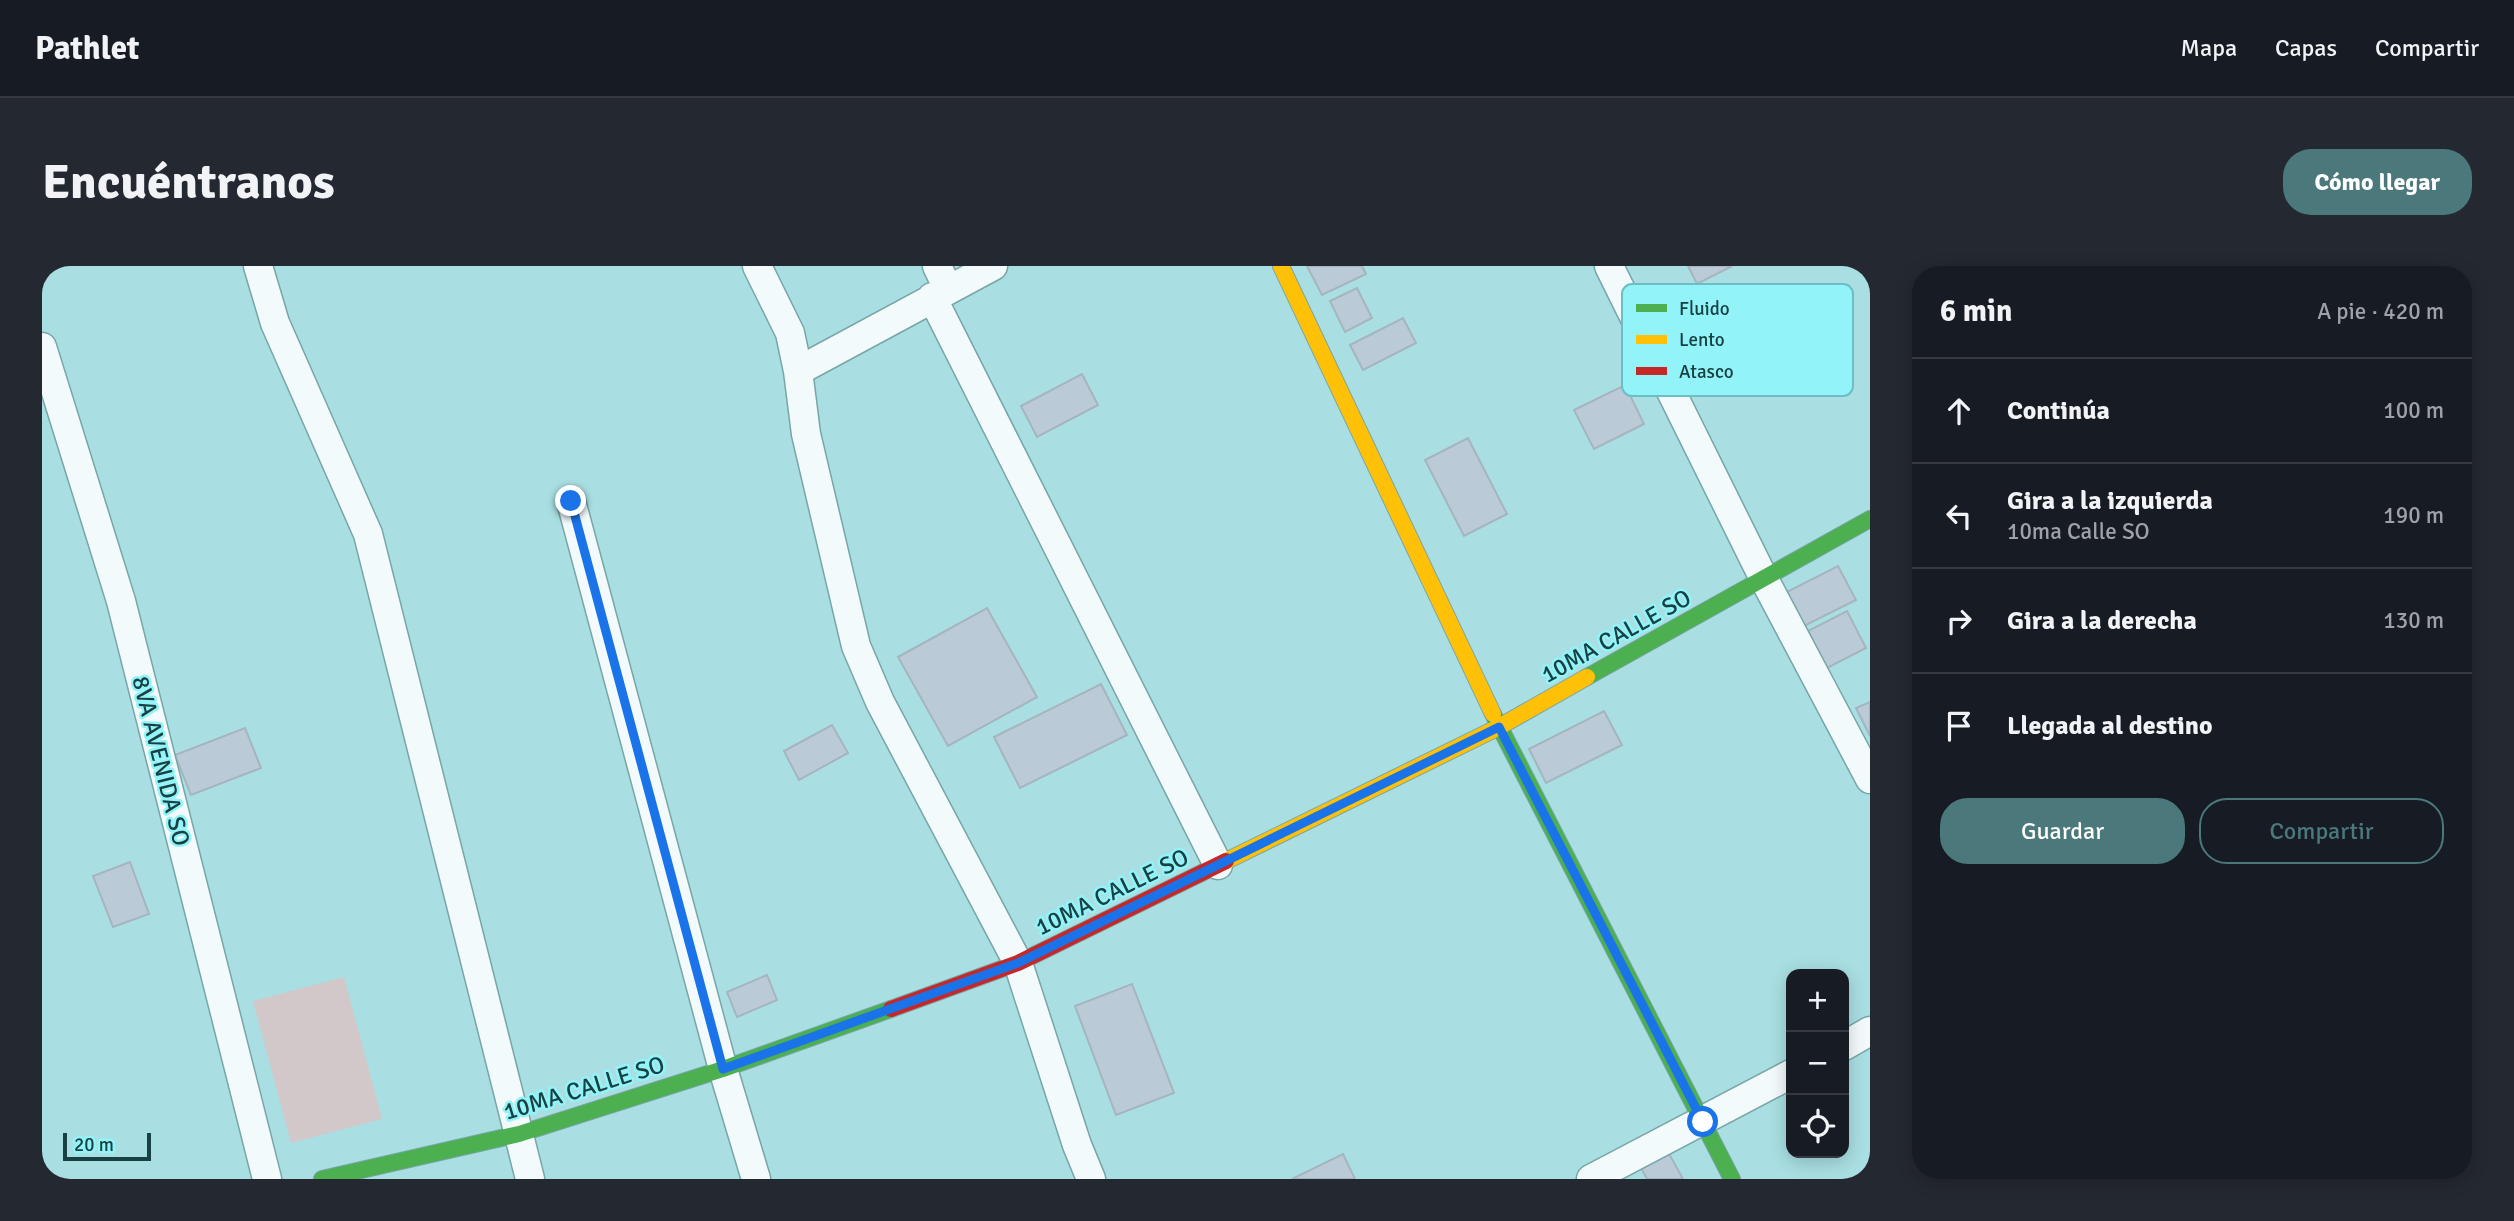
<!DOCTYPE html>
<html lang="es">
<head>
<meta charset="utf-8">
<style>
	body { margin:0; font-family:Signika,sans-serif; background:#242831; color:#f1f3f6 }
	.controls { position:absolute; right:21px; bottom:21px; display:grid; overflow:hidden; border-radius:14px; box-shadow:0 4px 18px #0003 }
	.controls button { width:63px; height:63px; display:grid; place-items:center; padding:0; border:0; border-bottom:2px solid #363941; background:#171b24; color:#f1f3f6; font:35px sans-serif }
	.scale { position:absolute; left:21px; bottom:18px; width:88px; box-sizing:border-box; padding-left:7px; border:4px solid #174143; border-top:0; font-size:19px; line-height:24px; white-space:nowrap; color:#174143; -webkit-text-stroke:5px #92f4f9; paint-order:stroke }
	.stop { position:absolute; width:21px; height:21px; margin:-16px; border:5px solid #1a73e8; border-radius:50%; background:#fff }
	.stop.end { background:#1a73e8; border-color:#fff; box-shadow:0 2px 7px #0008 }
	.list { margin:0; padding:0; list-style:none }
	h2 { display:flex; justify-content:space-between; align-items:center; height:91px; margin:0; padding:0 28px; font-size:30px }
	h2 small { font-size:23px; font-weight:400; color:#9ea1a6 }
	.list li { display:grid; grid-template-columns:46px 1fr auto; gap:21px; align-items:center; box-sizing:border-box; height:105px; padding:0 28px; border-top:2px solid #363941 }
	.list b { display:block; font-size:26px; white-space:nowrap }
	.list p { margin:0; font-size:23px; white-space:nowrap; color:#9ea1a6 }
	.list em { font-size:23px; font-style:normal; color:#9ea1a6 }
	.actions { display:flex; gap:14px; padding:21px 28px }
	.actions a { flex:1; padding:16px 0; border:2px solid #4a787b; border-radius:28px; text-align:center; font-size:24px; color:#4a787b }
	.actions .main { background:#4a787b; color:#fff }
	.icon { flex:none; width:38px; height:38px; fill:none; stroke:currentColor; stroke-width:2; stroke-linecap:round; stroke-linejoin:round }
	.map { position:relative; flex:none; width:1828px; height:913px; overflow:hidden; border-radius:28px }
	header { display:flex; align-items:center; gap:42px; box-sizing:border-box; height:98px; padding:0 35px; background:#171b24; border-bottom:2px solid #363941 }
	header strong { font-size:33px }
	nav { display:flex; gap:38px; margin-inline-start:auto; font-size:24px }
	.intro { display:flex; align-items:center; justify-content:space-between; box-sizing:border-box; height:168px; padding:0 42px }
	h1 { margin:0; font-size:49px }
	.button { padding:18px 32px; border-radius:28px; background:#4a787b; color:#fff; font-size:24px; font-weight:700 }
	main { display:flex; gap:42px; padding:0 42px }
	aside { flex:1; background:#171b24; border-radius:28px; box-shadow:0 4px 18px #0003 }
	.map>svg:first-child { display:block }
	.green { fill:#d2c7c9 }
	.building { fill:#bacad6; stroke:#a5b5c0; stroke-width:2 }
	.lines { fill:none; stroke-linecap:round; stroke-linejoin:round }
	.street-casing { stroke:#78a5a7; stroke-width:31 }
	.fast-casing { stroke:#78a5a7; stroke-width:18 }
	.slow-casing { stroke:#78a5a7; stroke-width:18 }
	.jam-casing { stroke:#78a5a7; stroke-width:18 }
	.street { stroke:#f2fafb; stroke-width:28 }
	.fast { stroke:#4caf50; stroke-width:16 }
	.slow { stroke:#ffc107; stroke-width:16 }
	.jam { stroke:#c62828; stroke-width:16 }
	.route { stroke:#1a73e8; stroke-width:9 }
	.labels { text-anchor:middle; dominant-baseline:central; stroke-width:5; stroke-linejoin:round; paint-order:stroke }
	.street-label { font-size:24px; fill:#174143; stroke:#92f4f9 }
	.key { fill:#92f4f9; stroke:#6dbec2; stroke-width:2 }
	.key-label { font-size:19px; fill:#174143 }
</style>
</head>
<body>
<header>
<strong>Pathlet</strong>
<nav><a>Mapa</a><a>Capas</a><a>Compartir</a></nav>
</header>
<div class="intro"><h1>Encuéntranos</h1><a class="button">Cómo llegar</a></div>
<main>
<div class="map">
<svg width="1828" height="913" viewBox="0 0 1828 913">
	<rect width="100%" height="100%" fill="#a9dfe2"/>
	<path class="green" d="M302,711L340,853L249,877L211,735Z"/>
	<path class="building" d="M1265,0H1320L1324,8L1280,29Z
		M1646,0H1690L1655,18Z
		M1315,22L1330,52L1303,66L1288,35Z
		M1361,52L1374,77L1321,104L1308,79Z
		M1040,108L1056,139L995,171L979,140Z
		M1583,119L1602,158L1552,183L1532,144Z
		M1426,172L1465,248L1422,270L1383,194Z
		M1796,300L1814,334L1756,363L1739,329Z
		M945,342L995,431L906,480L856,391Z
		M1805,345L1824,382L1785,402L1766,365Z
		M1059,418L1085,469L978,522L952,471Z
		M1828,436V470L1814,442Z
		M1562,445L1580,479L1504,517L1487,483Z
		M790,459L806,487L757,514L742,485Z
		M203,462L219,502L149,529L133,489Z
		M88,596L107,648L71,661L51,610Z
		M725,709L735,734L695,751L685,726Z
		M1090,718L1132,827L1074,849L1033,740Z
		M1625,884L1641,913H1605L1598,900Z
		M1301,888L1313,913H1250Z"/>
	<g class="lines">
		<g class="street-casing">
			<path id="street" d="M216,0L233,57L326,268L488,913
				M715,0L748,67L756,105L764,168L814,380L838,436L976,697L1035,879L1049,913
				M895,0L906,23
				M1567,0L1722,313L1828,513
				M890,31L1176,599
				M0,81L79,335L225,913
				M756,105L951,0
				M529,235L681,803L714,913
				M1802,780L1828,765
				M1549,913L1749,808"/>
		</g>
		<g class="fast-casing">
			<path id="fast" d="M1545,411L1828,253
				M1451,448L1690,913
				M280,913L477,868L681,803L849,743"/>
		</g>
		<g class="slow-casing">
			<path id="slow" d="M1239,0L1451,448
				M1184,595L1457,461L1545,411"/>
		</g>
		<g class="jam-casing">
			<path id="jam" d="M849,743L976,697L1184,595"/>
		</g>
		<use href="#street" class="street"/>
		<use href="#fast" class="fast"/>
		<use href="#slow" class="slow"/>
		<use href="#jam" class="jam"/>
	</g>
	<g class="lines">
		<path class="route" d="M529,235L681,803L976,697L1457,461L1661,856"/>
	</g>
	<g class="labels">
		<g class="street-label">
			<text transform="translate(1574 370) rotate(-29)">10MA CALLE SO</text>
			<text transform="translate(119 495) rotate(76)">8VA AVENIDA SO</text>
			<text transform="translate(1070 626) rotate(-26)">10MA CALLE SO</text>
			<text transform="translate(542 822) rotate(-17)">10MA CALLE SO</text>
		</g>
	</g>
	<rect x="1580" y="18" width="231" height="112" rx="10" class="key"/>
	<rect x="1594" y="38" width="31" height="8" fill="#4caf50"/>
	<rect x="1594" y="69" width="31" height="9" fill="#ffc107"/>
	<rect x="1594" y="101" width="31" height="8" fill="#c62828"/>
	<g class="key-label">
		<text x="1637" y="49">Fluido</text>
		<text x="1637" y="80">Lento</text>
		<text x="1637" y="112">Atasco</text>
	</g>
</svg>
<div class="controls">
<button>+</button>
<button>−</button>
<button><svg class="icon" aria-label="locate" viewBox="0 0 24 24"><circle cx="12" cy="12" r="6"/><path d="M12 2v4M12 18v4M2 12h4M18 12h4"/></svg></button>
</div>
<div class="scale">20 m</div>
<div class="stop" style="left:1661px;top:856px"></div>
<div class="stop end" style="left:529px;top:235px"></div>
</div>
<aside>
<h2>6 min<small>A pie · 420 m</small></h2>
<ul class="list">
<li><svg class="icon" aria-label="ahead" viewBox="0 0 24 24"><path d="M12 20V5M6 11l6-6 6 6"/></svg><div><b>Continúa</b></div><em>100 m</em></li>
<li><svg class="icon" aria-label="left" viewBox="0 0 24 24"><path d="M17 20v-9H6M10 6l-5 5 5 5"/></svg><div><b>Gira a la izquierda</b><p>10ma Calle SO</p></div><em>190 m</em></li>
<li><svg class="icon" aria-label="right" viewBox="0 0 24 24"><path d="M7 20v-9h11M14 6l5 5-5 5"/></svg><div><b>Gira a la derecha</b></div><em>130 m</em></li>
<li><svg class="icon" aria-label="arrive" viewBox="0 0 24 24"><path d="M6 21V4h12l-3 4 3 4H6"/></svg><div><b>Llegada al destino</b></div></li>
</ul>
<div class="actions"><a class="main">Guardar</a><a>Compartir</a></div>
</aside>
</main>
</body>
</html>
